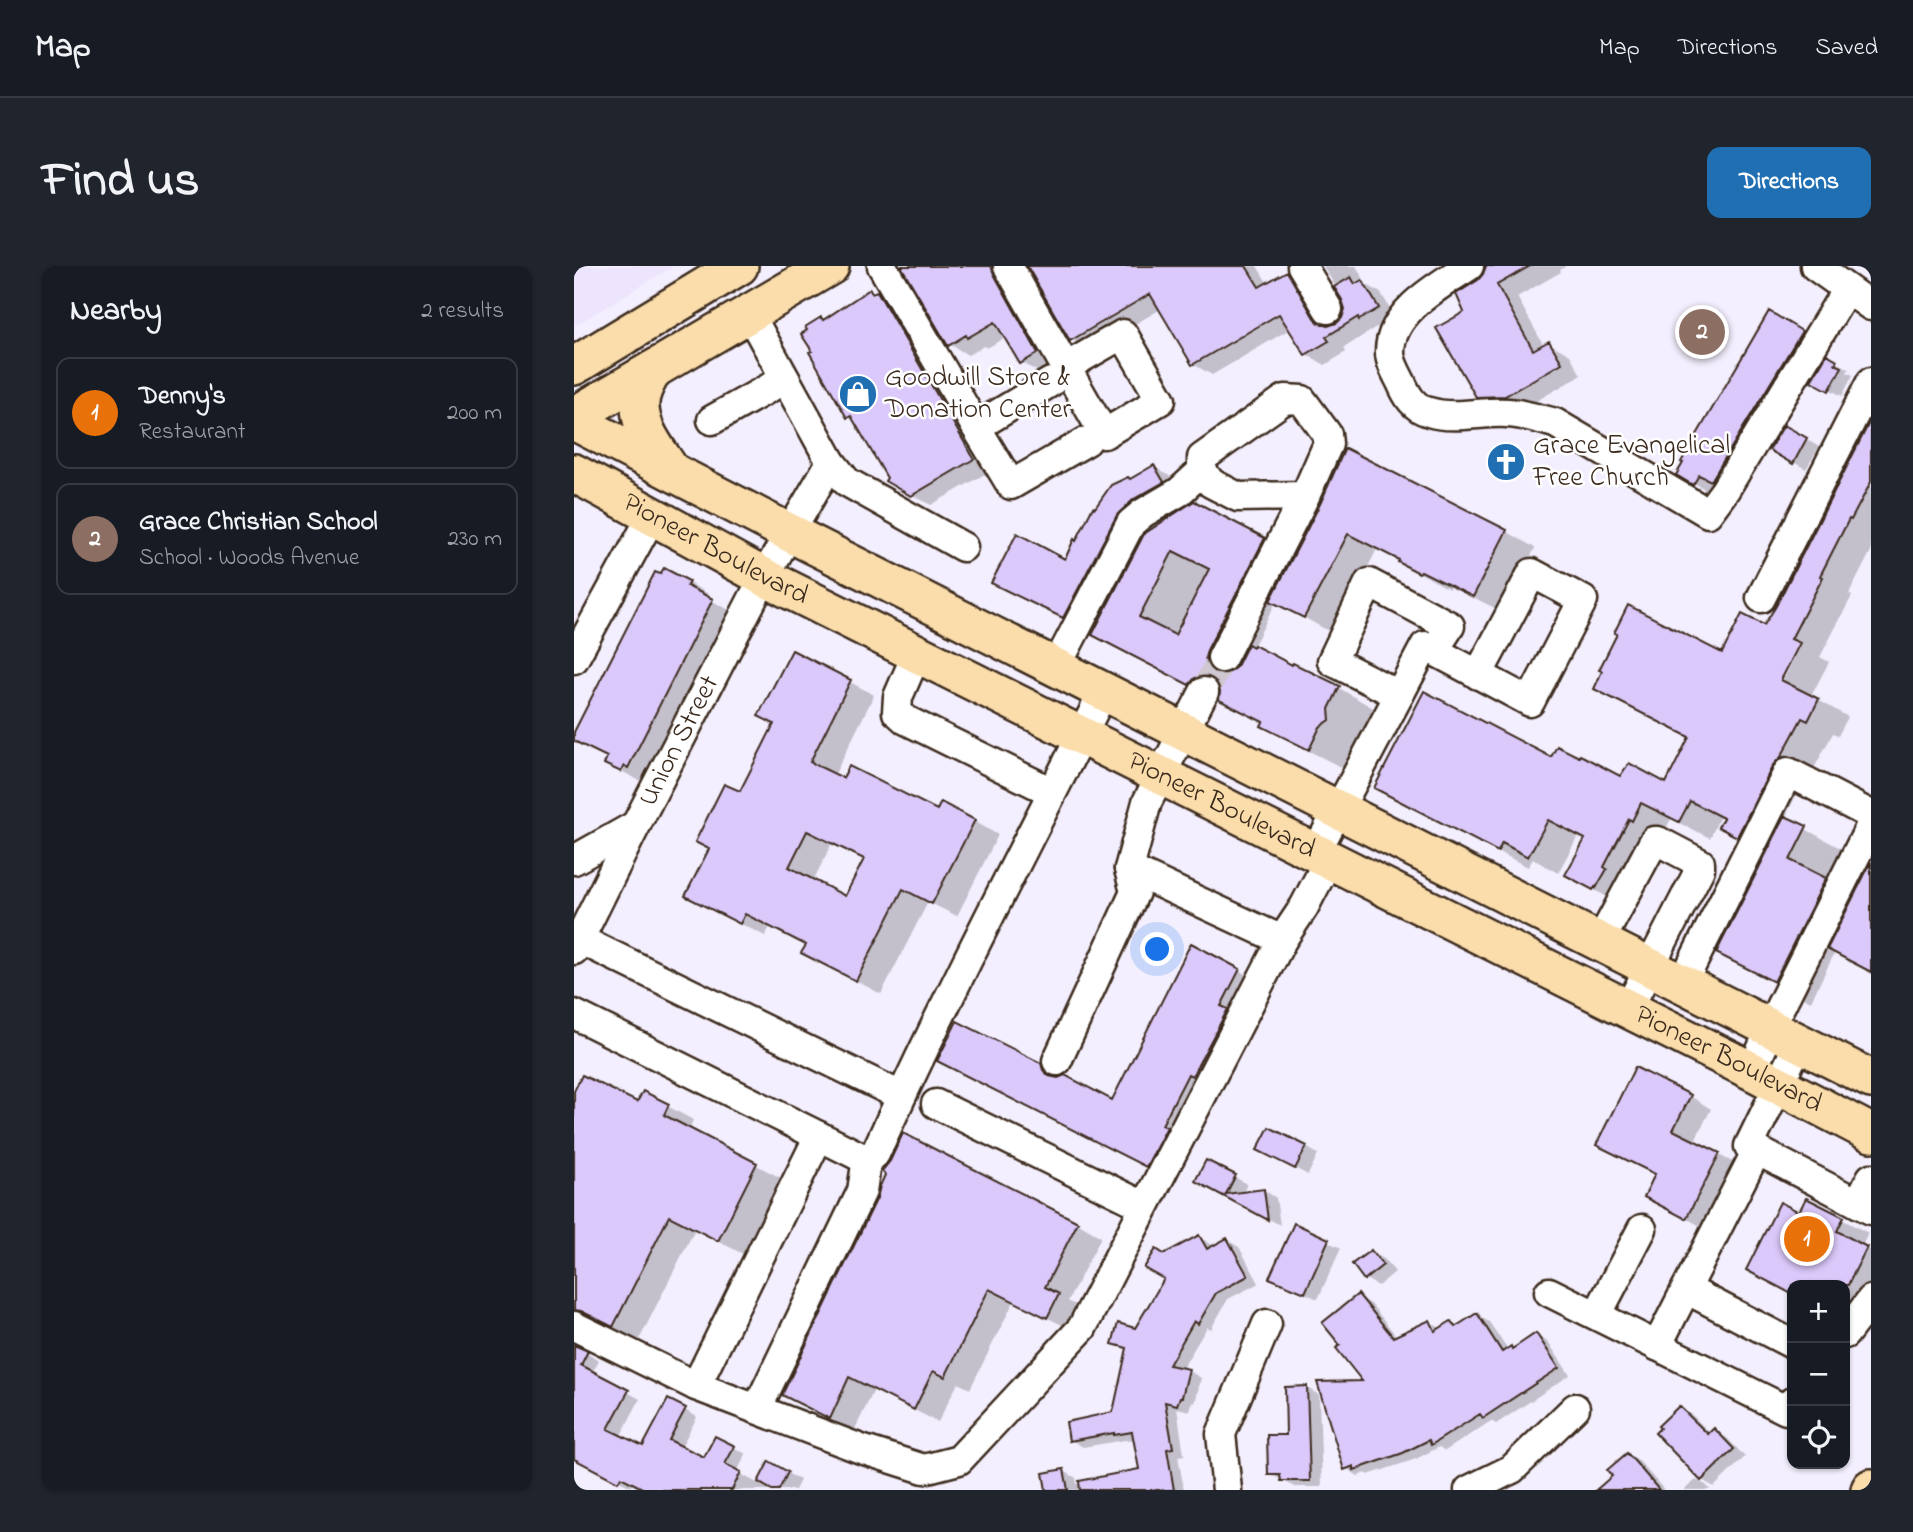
<!DOCTYPE html>
<html lang="en">
<head>
<meta charset="utf-8">
<style>
	body { margin:0; font-family:"Indie Flower",sans-serif; background:#20242c; color:#f1f3f6 }
	.controls { position:absolute; right:21px; bottom:21px; display:grid; overflow:hidden; border-radius:14px; box-shadow:0 2px 5px #0004 }
	.controls button { width:63px; height:63px; display:grid; place-items:center; padding:0; border:0; border-bottom:2px solid #363941; background:#171b24; color:#f1f3f6; font:35px sans-serif }
	.you { position:absolute; left:584px; top:684px; width:24px; height:24px; margin:-18px; border:5px solid #fff; border-radius:50%; background:#1a73e8; box-shadow:0 0 0 10px #1a73e833 }
	.badge { display:grid; place-items:center; width:46px; height:46px; border-radius:50%; background:#1f6fb2; color:#fff; font-size:23px; font-weight:700 }
	.pin { position:absolute; translate:-50% -50%; border:4px solid #fff; box-shadow:0 2px 7px #0006 }
	.list { margin:0; padding:0; list-style:none }
	h2 { display:flex; justify-content:space-between; align-items:center; height:91px; margin:0; padding:0 28px; font-size:30px }
	h2 small { font-size:23px; font-weight:400; color:#9ea1a6 }
	.list li { display:grid; grid-template-columns:46px 1fr auto; gap:21px; align-items:center; box-sizing:border-box; height:112px; margin:0 14px 14px; padding:0 14px; border:2px solid #363941; border-radius:14px }
	.list b { display:block; font-size:26px; white-space:nowrap }
	.list p { margin:0; font-size:23px; white-space:nowrap; color:#9ea1a6 }
	.list em { font-size:23px; font-style:normal; color:#9ea1a6 }
	.icon { flex:none; width:38px; height:38px; fill:none; stroke:currentColor; stroke-width:2; stroke-linecap:round; stroke-linejoin:round }
	.map { position:relative; flex:none; width:1297px; height:1224px; overflow:hidden; border-radius:14px }
	header { display:flex; align-items:center; gap:42px; box-sizing:border-box; height:98px; padding:0 35px; background:#171b24; border-bottom:2px solid #363941 }
	header strong { font-size:33px }
	nav { display:flex; gap:38px; margin-inline-start:auto; font-size:24px }
	.intro { display:flex; align-items:center; justify-content:space-between; box-sizing:border-box; height:168px; padding:0 42px }
	h1 { margin:0; font-size:49px }
	.button { padding:18px 32px; border-radius:14px; background:#1f6fb2; color:#fff; font-size:24px; font-weight:700 }
	main { display:flex; gap:42px; padding:0 42px }
	aside { flex:1; background:#171b24; border-radius:14px; box-shadow:0 2px 5px #0004 }
	.map>svg:first-child { display:block }
	.built { fill:#ede4fd }
	.shadow { fill:#0003; fill-rule:evenodd }
	.building { fill:#dcc9fb; stroke:#3b2a1e; stroke-width:2; fill-rule:evenodd }
	.lines { fill:none; stroke-linecap:round; stroke-linejoin:round }
	.minor-tunnel { stroke:#cfc8d1; stroke-width:28; stroke-dasharray:28 14; stroke-linecap:butt }
	.minor-casing { stroke:#3b2a1e; stroke-width:33 }
	.major-casing { stroke:#3b2a1e; stroke-width:42 }
	.minor { stroke:#fff; stroke-width:28 }
	.major { stroke:#faddab; stroke-width:37 }
	.labels { text-anchor:middle; dominant-baseline:central; stroke-width:5; stroke-linejoin:round; paint-order:stroke }
	.poi-label { font-size:28px; fill:#3b2a1e; stroke:#fff; text-anchor:start }
	.street-label { font-size:28px; fill:#3b2a1e; stroke:#fff }
</style>
</head>
<body>
<header>
<strong>Map</strong>
<nav><a>Map</a><a>Directions</a><a>Saved</a></nav>
</header>
<div class="intro"><h1>Find us</h1><a class="button">Directions</a></div>
<main>
<aside>
<h2>Nearby<small>2 results</small></h2>
<ul class="list">
<li><span class="badge" style="background:#e8710a">1</span><div><b>Denny's</b><p>Restaurant</p></div><em>200 m</em></li>
<li><span class="badge" style="background:#8d6e63">2</span><div><b>Grace Christian School</b><p>School · Woods Avenue</p></div><em>230 m</em></li>
</ul>
</aside>
<div class="map">
<svg width="1297" height="1224" viewBox="0 0 1297 1224">
	<rect width="100%" height="100%" fill="#f4effe"/>
	<filter id="ink" filterUnits="userSpaceOnUse"><feTurbulence type="fractalNoise" baseFrequency=".0143" numOctaves="2"/><feDisplacementMap in="SourceGraphic" scale="14" xChannelSelector="R" yChannelSelector="G"/><feConvolveMatrix kernelMatrix="1 2 1 2 8 2 1 2 1" color-interpolation-filters="sRGB"/></filter>
	<g filter="url(#ink)">
		<path class="built" d="M0,0H100L0,60Z"/>
		<path class="shadow" d="M334,0H440L482,98L466,107L447,96L432,71L413,82L410,80L394,89L375,78Z
			M455,0H683L694,18L713,7L731,18L756,61L763,59L770,51L772,42L770,34L749,0H782L793,19L807,27L822,53L805,63L802,61L770,82L772,86L751,99L732,88L716,63L638,109L619,98L587,43L516,84L497,73Z
			M913,0H992L986,4L987,6L943,31L970,80L975,77L996,89L1007,109L952,141L924,142L903,130L892,47L906,15L912,8Z
			M296,25L300,28L303,27L322,37L418,204L357,239L331,225L315,212L282,155L274,151L251,55Z
			M1196,48L1246,77L1139,228L1105,208Z
			M1253,91L1275,103L1273,106L1279,109L1268,130L1239,114Z
			M1297,157V285L1275,328L1278,330L1246,391L1255,396L1237,430L1274,451L1264,470L1259,467L1237,508L1229,515L1211,552L1268,583L1252,614L1282,631L1297,600V706L1261,686L1237,735L1207,721L1209,718L1179,704V707L1144,687L1194,587L1146,561L1150,552L1146,550L1136,572L1097,553L1049,640L994,609L1012,574L1004,570L984,607L959,593L954,601L832,539L803,522L978,493L1047,513L1093,519L1116,472L1052,439L1149,389L1190,361L1203,340ZM1224,376H1228L1205,422L1202,421Z
			M1211,161L1245,181L1232,203L1197,184Z
			M772,185L932,265L961,282L929,346L876,320L875,323L803,283L760,368L702,336L679,381L765,422L799,442L789,463L790,474L780,480L769,502L723,479L689,460L690,457L651,435L650,437L525,371L455,337L419,316L491,295L503,277L557,214L580,201L616,222L625,237L622,238L721,291Z
			M91,304L133,327L131,331L157,345L74,512L69,509L66,515L32,497L35,491L0,470Z
			M276,416L300,429L260,510L363,547L400,555L424,569L383,650L354,636L307,728L254,700L233,680L196,661L191,670L137,643L167,528ZM258,577L291,594L272,632L239,615Z
			M618,680L690,718L598,914L390,808L466,799L489,812L539,836Z
			M69,827L119,854L115,864L207,912L169,988L121,963L65,1074L34,1059L26,1057L21,1058L0,1047V829L64,839Z
			M1116,830L1137,843L1120,876L1166,900L1134,964L1093,942L1083,909L1046,891Z
			M732,881L744,888L734,909L698,890Z
			M633,896L673,918L668,928L690,924L702,932L706,959L635,921Z
			M1233,935L1294,967L1288,980L1297,985V1037L1271,1055V1019H1218V1028L1174,1004L1226,949Z
			M503,957L527,971L494,1035L508,1043L498,1064L440,1035L396,1123L384,1117L364,1156L300,1124L280,1165L210,1128Z
			M720,960L767,982L744,1033L710,1018Z
			M625,971L637,978L639,982L653,974L665,981L685,1017L654,1033L637,1063L633,1061L608,1103L615,1105L627,1112L621,1137L618,1136L616,1145L603,1142L610,1189L604,1190L610,1224H474L490,1205L502,1212L503,1218L567,1204L562,1174L554,1175L551,1174L509,1181L497,1174L541,1148L553,1084L541,1077L562,1064L593,1013L590,990Z
			M797,986L810,993L821,1006L804,1020L792,1013Z
			M785,1031L797,1038L823,1071L856,1056L868,1063L877,1057L885,1061L903,1049L915,1056L934,1084H940L962,1069L974,1076L996,1109L922,1158L917,1155L871,1185L865,1181L842,1193L794,1209L791,1207L784,1210L772,1202L792,1116L768,1079Z
			M0,1080L25,1094L18,1107L66,1133L46,1171L70,1183L111,1144L123,1151L107,1181L131,1194L142,1172L172,1188L163,1206L185,1218L196,1198L226,1214L221,1224H69L58,1219L57,1221L35,1210L13,1191L0,1196Z
			M733,1122L745,1129L748,1221H721L696,1208L714,1170Z
			M1106,1142L1118,1149L1137,1168L1141,1165L1153,1172L1171,1191L1140,1221L1128,1214L1083,1168Z
			M1054,1189L1066,1196L1090,1224H1024L1041,1210Z
			M1122,1214L1132,1219L1136,1224H1110Z"/>
		<path class="building" d="M327,0H417L420,8L464,87L446,98L421,56L393,72L392,69L374,80Z
			M453,0H672L685,21L713,5L740,52L745,57L754,60L763,57L768,52L771,43L768,34L760,21L777,11L781,18L788,14L805,42L785,54L784,51L752,71L755,75L731,89L705,48L618,99L576,28L496,75Z
			M912,0H956L923,19L959,84L975,75L988,97L931,130L902,131L862,62L890,46L882,28L904,14L909,8Z
			M296,23L298,27L303,25L400,193L337,230L311,215L313,212L277,150L273,152L235,86L238,85L227,68L233,64L231,61L247,51L249,54Z
			M1195,45L1228,65L1137,215L1125,209L1119,219L1102,209L1109,197L1107,196Z
			M1253,88L1263,94L1261,98L1268,101L1255,125L1237,115Z
			M1297,153V216L1277,254L1275,253L1246,310L1249,311L1217,373L1226,377L1207,414L1245,433L1234,455L1228,452L1207,491L1199,499L1163,571L1144,561L1149,552L1116,535L1105,556L1067,537L1058,555L1055,553L1030,601L1033,603L1022,622L1021,621L1019,624L991,609L1011,573L974,554L954,591L928,577L924,586L800,522L850,425L977,491L983,480L1005,491L1006,489L1010,491L1046,510L1055,497L1092,517L1115,471L1020,423L1028,405L1025,404L1043,368L1040,367L1054,339L1148,387L1168,348L1190,359L1202,340Z
			M1210,159L1233,172L1219,198L1195,184Z
			M771,182L933,264L899,331L847,305L845,307L824,296L825,294L774,268L730,352L696,335L746,238Z
			M580,199L590,216L560,233L543,249L489,352L417,317L443,267L491,293L500,273L502,275L519,241L521,242L537,219L554,211L556,213Z
			M620,235L691,272L633,384L631,392L634,400L641,407L648,409L656,406L663,400L674,378L679,381L680,379L718,399L719,397L766,420L755,443L756,454L746,461L735,484L687,460L689,456L645,434L646,425L644,418L638,412L629,410L621,412L615,419L518,369L570,268ZM599,285L635,303L601,369L565,351Z
			M90,302L115,315L113,320L139,333L54,502L50,500L47,506L30,498L33,491L0,475V466L81,306L86,308Z
			M218,384L277,414L236,496L269,512L275,500L363,544L367,536L401,554L358,638L329,623L282,715L227,687L232,679L171,648L166,658L111,630L135,583L121,576L150,518L166,525L200,458L184,450ZM233,565L290,593L271,630L215,601Z
			M1211,550L1233,560L1216,594L1252,612L1200,716L1142,687Z
			M1297,596V706L1253,683Z
			M617,677L666,703L647,740L654,743L618,810L614,808L588,859L593,861L572,901L363,795L383,755L467,797L469,804L475,810L484,812L491,809L538,834Z
			M1061,801L1117,829L1099,864L1146,887L1112,953L1070,931L1081,908L1022,879Z
			M8,809L63,836L69,825L95,838L90,849L183,897L144,975L95,950L39,1061L7,1045L0,1044V825Z
			M695,861L733,880L721,903L683,884Z
			M329,867L504,956L471,1021L485,1028L473,1052L415,1023L371,1111L359,1105L340,1144L275,1111L256,1153L208,1129L303,932L306,920L311,909L308,905L316,895Z
			M632,894L662,909L652,928L690,923L694,954L621,915Z
			M1232,932L1270,951L1263,965L1293,981L1274,1019H1218V1028L1172,1004L1206,936L1225,946Z
			M720,957L755,973L731,1027L695,1012Z
			M625,969L633,983L653,972L674,1010L642,1027L624,1058L620,1055L595,1099L615,1103L608,1131H606L603,1139L591,1136L599,1182L593,1183L600,1224H506L505,1215L565,1203L558,1166L540,1169V1167L495,1175L492,1156L539,1146L553,1082L538,1078L544,1057L561,1062L590,1013L570,1002L582,983L590,988Z
			M797,984L809,999L790,1014L778,998Z
			M784,1028L819,1071L856,1054L861,1065L877,1055L881,1061L903,1047L928,1086L937,1080L938,1083L962,1067L985,1102L909,1152L906,1148L857,1179L855,1174L829,1187L780,1204V1200L770,1204L743,1116L788,1115L762,1082L766,1079L748,1057Z
			M0,1079L14,1085L7,1099L55,1124L34,1163L69,1180L94,1133L112,1142L95,1174L130,1191L141,1170L161,1180L151,1198L167,1206L158,1224H72L47,1211L44,1216L0,1193Z
			M733,1120L736,1215H707L706,1209H694L693,1169H712L711,1121Z
			M1105,1140L1134,1168L1140,1162L1160,1183L1127,1215L1081,1167L1086,1162L1084,1160Z
			M1053,1187L1062,1197L1085,1224H1022L1038,1210L1033,1204Z
			M195,1195L214,1206L205,1224H198L184,1216Z
			M490,1203L494,1224H472L469,1207Z"/>
		<g class="lines">
			<path class="minor-tunnel" d="M630,426L648,392"/>
			<g class="minor-casing">
				<g id="minor">
					<path d="M308,0L402,161L477,116"/>
					<path d="M434,0L530,168L587,134L549,68L492,101"/>
					<path d="M728,0L754,43"/>
					<path d="M895,0C866,19 815,46 816,87C816,96 823,108 827,116C833,130 840,142 855,146C881,154 908,145 934,147C950,148 966,153 981,157L1134,247L1151,224L1273,23"/>
					<path d="M1241,0L1297,40"/>
					<path d="M175,47L257,196L273,216L389,281"/>
					<path d="M138,154L211,113"/>
					<path d="M402,161L437,219L513,175"/>
					<path d="M1187,332L1297,116"/>
					<path d="M343,387L324,431L323,446L332,454L478,526"/>
					<path d="M648,392L731,230L754,178L753,168L728,134L711,133L628,192V205L637,217L664,231L731,230"/>
					<path d="M0,393L78,250"/>
					<path d="M482,401L557,257L569,247L605,226L628,205"/>
					<path d="M630,426L573,536L555,603L708,674L730,641L755,593"/>
					<path d="M825,429L758,395L795,317L876,360L860,385"/>
					<path d="M742,586L851,380L956,436L1009,334L958,307L904,409"/>
					<path d="M0,594L62,559"/>
					<path d="M5,673L327,830"/>
					<path d="M1026,676L1080,575H1084L1126,597V603L1054,743"/>
					<path id="s1" d="M0,684L62,559L190,311L257,196"/>
					<path d="M1108,718L1214,506L1297,549"/>
					<path d="M0,748L285,890L293,892L301,888C372,731 452,579 530,425"/>
					<path d="M1225,777L1175,880L1297,944"/>
					<path d="M483,795L561,626L555,603"/>
					<path d="M1178,805L1206,741L1297,559"/>
					<path d="M362,838L570,940"/>
					<path d="M1284,937L1297,912"/>
					<path d="M1112,1023L1218,1078"/>
					<path d="M975,1026L1212,1144L1218,1136"/>
					<path d="M1023,1049L1068,963"/>
					<path d="M0,1060L122,1120L245,870"/>
					<path d="M1271,1068L1297,1034"/>
					<path d="M1083,1080L1183,884"/>
					<path d="M122,1120L287,1183L350,1203L385,1194L508,1062L708,674"/>
					<path d="M183,1143L288,925L293,892"/>
					<path d="M653,1224L647,1168L693,1058"/>
					<path d="M895,1224L938,1203L1001,1142"/>
				</g>
			</g>
			<g class="major-casing">
				<g id="major">
					<path d="M0,100L165,0"/>
					<path d="M79,104C73,115 65,127 66,140C66,164 85,186 97,205"/>
					<path d="M0,150L256,0"/>
					<path d="M0,155L216,267L1297,813"/>
					<path id="s2" d="M0,207L190,311L1178,805L1297,867"/>
					<path d="M1296,1224L1297,1222"/>
				</g>
			</g>
			<use href="#minor" class="minor"/>
			<use href="#major" class="major"/>
		</g>
	</g>
	<defs>
		<g id="shop-disc" transform="scale(2.0125)"><circle r="9.5" fill="#1f6fb2" stroke="#fff"/><path d="M-5-2.5h2.3a2.7 3.5 0 0 1 5.4 0H5L5.5 6h-11ZM-1.5-2.5h3a1.5 2.3 0 0 0-3 0Z" fill="#fff"/></g>
		<g id="church-disc" transform="scale(2.0125)"><circle r="9.5" fill="#1f6fb2" stroke="#fff"/><path d="M-1.2-6h2.4v3.5h3.3v2.4h-3.3V6h-2.4V-.1h-3.3v-2.4h3.3Z" fill="#fff"/></g>
	</defs>
	<g fill-rule="evenodd">
		<use href="#shop-disc" x="284" y="128"/>
		<use href="#church-disc" x="932" y="196"/>
	</g>
	<g class="labels">
		<g class="poi-label">
			<text x="311" y="112">Goodwill Store &amp;<tspan x="311" dy="32">Donation Center</tspan></text>
			<text x="959" y="180">Grace Evangelical<tspan x="959" dy="32">Free Church</tspan></text>
		</g>
		<g class="street-label">
			<text stroke="none"><textPath href="#s2" startOffset="161">Pioneer Boulevard</textPath></text>
			<text stroke="none"><textPath href="#s1" startOffset="234">Union Street</textPath></text>
			<text stroke="none"><textPath href="#s2" startOffset="728">Pioneer Boulevard</textPath></text>
			<text stroke="none"><textPath href="#s2" startOffset="1295">Pioneer Boulevard</textPath></text>
		</g>
	</g>
</svg>
<div class="controls">
<button>+</button>
<button>−</button>
<button><svg class="icon" aria-label="locate" viewBox="0 0 24 24"><circle cx="12" cy="12" r="6"/><path d="M12 2v4M12 18v4M2 12h4M18 12h4"/></svg></button>
</div>
<div class="you"></div>
<div class="pin badge" style="left:1233px;top:973px;background:#e8710a">1</div>
<div class="pin badge" style="left:1128px;top:66px;background:#8d6e63">2</div>
</div>
</main>
</body>
</html>
